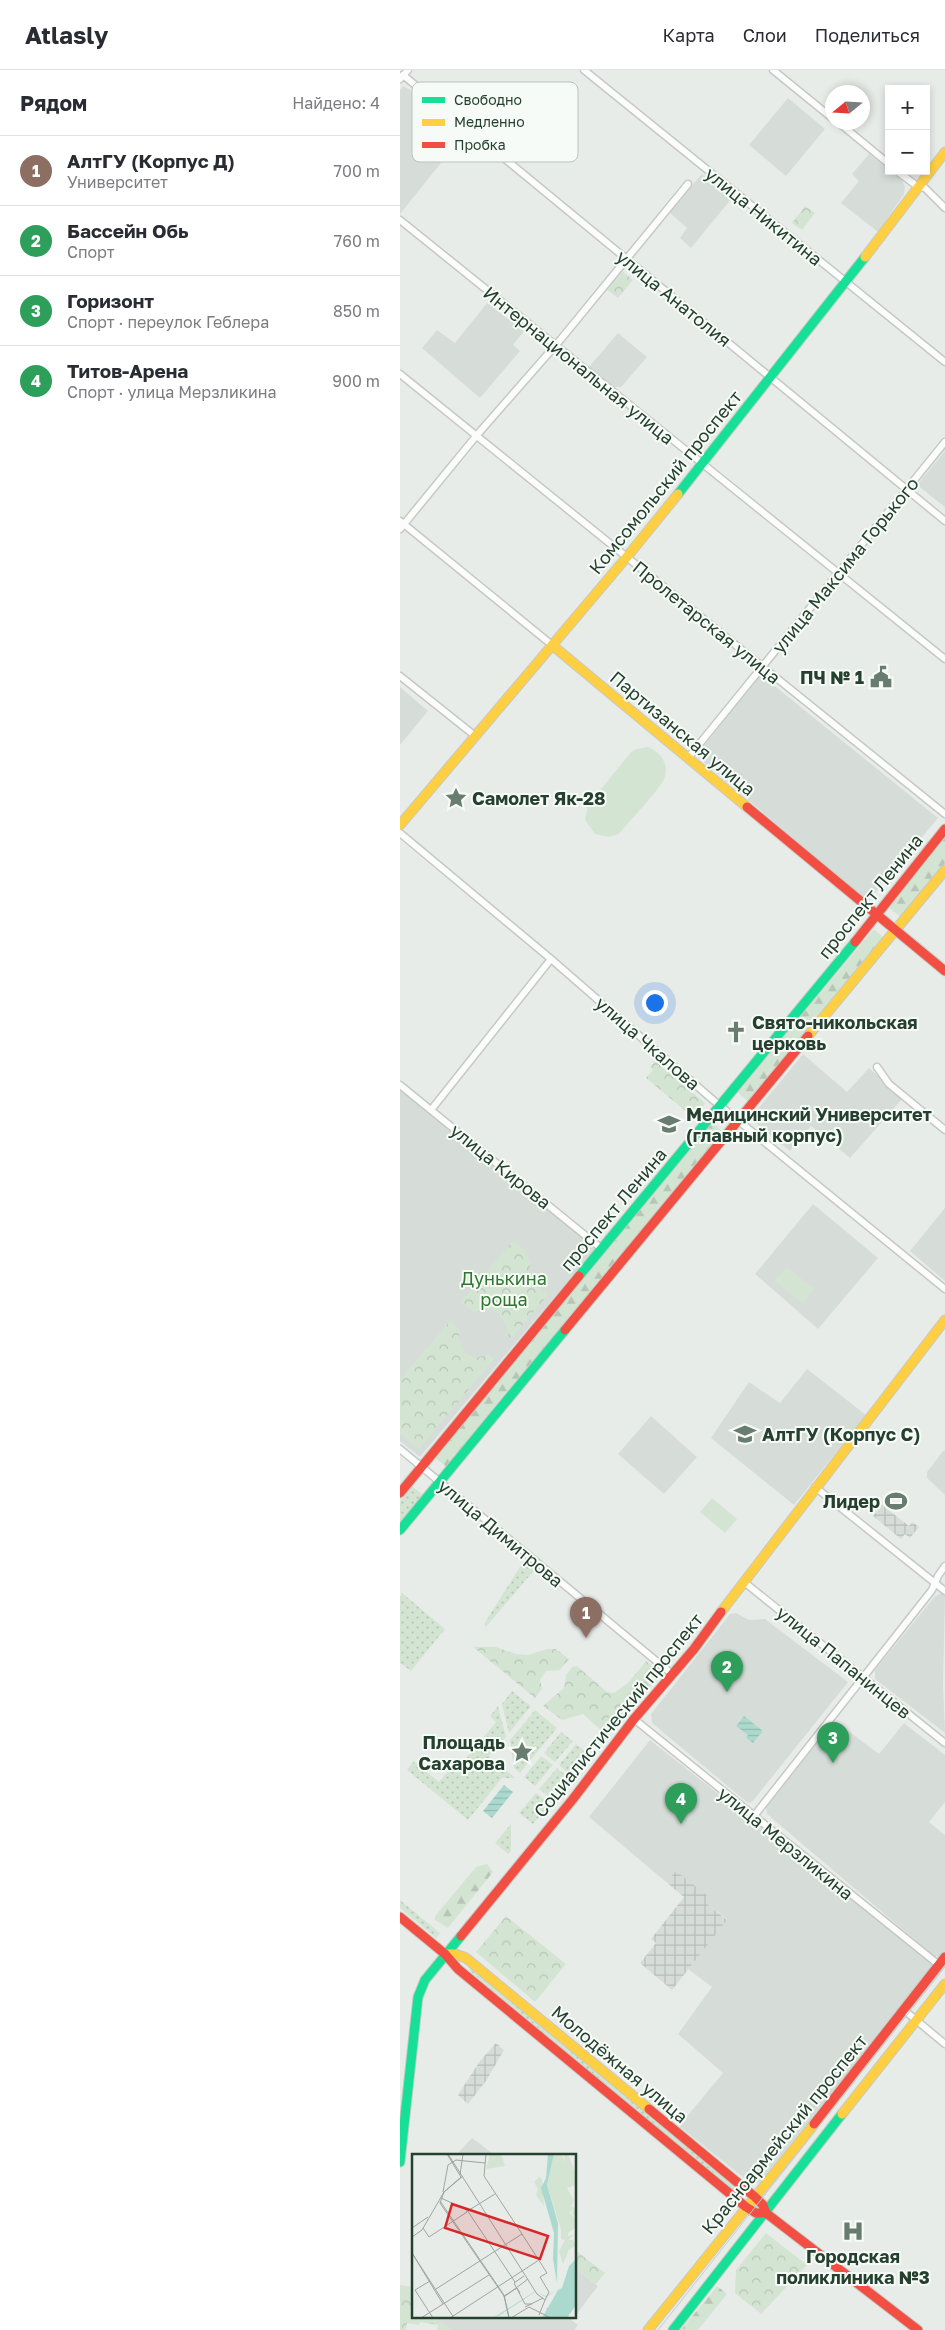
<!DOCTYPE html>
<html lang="ru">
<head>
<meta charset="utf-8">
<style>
	body { margin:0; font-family:"Golos Text",sans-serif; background:#f7f7f7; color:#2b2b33 }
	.controls { position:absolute; right:15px; top:15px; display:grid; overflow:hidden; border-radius:0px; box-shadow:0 2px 8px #0003 }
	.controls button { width:45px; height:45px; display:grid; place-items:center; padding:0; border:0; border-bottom:1px solid #e1e1e2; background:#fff; color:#2b2b33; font:25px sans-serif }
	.compass { position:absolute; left:425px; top:15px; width:45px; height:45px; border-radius:50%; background:#fff; box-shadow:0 2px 8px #0003; rotate:252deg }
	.you { position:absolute; left:254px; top:932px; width:18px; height:18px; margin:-12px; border:4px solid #fff; border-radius:50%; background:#1a73e8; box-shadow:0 0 0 8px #1a73e833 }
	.badge { display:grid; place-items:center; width:32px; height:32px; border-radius:50%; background:#697c70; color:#fff; font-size:16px; font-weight:700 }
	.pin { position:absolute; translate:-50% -41px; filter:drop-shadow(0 1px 2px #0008) }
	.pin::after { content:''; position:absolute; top:26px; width:18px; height:15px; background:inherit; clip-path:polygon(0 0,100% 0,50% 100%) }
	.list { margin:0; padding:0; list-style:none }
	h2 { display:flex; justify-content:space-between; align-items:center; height:65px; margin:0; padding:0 20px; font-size:21px }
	h2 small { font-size:16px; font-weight:400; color:#7c7c81 }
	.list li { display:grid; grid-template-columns:32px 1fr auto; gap:15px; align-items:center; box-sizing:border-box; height:70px; padding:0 20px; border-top:1px solid #e1e1e2 }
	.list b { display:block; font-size:19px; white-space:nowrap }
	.list p { margin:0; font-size:16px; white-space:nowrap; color:#7c7c81 }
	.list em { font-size:16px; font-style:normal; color:#7c7c81 }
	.map { position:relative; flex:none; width:545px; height:2260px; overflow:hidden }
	header { display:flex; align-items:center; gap:30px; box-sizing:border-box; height:70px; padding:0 25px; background:#fff; border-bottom:1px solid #e1e1e2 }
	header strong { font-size:24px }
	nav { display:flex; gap:28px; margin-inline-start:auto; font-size:18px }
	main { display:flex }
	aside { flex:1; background:#fff }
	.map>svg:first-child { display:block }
	.built { fill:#d6ddd8 }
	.industrial { fill:url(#industrial-grid) }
	.grass { fill:url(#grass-dots) }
	.forest { fill:url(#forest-firs) }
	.park { fill:url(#park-crowns) }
	.pitch { fill:#d4e4d2 }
	.water { fill:url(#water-rules) }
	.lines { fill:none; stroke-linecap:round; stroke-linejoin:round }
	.street-casing { stroke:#c5c9c6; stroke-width:9 }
	.fast-casing { stroke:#c4cac6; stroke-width:11 }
	.slow-casing { stroke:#c4cac6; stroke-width:11 }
	.jam-casing { stroke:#c4cac6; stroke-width:11 }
	.street { stroke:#fcfcfc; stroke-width:6 }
	.fast { stroke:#16e098; stroke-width:9 }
	.slow { stroke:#ffcf43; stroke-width:9 }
	.jam { stroke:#f24e42; stroke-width:9 }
	.tram { stroke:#c9cdca; stroke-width:1 }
	.labels { text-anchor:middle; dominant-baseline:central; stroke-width:4; stroke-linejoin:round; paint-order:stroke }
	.street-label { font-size:18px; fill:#25402f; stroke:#f7fbf7 }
	.poi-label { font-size:18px; font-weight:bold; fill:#25402f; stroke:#f7fbf7; text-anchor:start }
	.park-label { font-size:18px; fill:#307631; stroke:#f7fbf7 }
	.inset-river { fill:none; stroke:#abd9ce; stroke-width:2.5 }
	.inset-road { fill:none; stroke:#9aa79f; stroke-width:1 }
	.view { fill:#d62828; fill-opacity:0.15; stroke:#d62828; stroke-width:2.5 }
	.inset-edge { fill:none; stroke:#25402f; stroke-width:2.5 }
	.key { fill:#f7fbf7; stroke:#b8c3bb; stroke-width:1 }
	.key-label { font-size:14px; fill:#25402f }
</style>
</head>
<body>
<header>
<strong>Atlasly</strong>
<nav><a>Карта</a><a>Слои</a><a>Поделиться</a></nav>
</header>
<main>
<aside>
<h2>Рядом<small>Найдено: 4</small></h2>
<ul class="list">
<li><span class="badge" style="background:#8d6e63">1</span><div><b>АлтГУ (Корпус Д)</b><p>Университет</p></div><em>700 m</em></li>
<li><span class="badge" style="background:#2e9e5b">2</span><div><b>Бассейн Обь</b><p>Спорт</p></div><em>760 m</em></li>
<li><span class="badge" style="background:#2e9e5b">3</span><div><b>Горизонт</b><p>Спорт · переулок Геблера</p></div><em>850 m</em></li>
<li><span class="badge" style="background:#2e9e5b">4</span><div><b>Титов-Арена</b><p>Спорт · улица Мерзликина</p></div><em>900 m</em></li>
</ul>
</aside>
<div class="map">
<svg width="545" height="2260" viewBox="0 0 545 2260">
	<defs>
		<pattern id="industrial-grid" width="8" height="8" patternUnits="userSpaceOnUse" patternTransform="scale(1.25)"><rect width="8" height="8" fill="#d6ddd8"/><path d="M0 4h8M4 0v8" fill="none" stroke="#b8bfba"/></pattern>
		<pattern id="grass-dots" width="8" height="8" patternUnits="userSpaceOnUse" patternTransform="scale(1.25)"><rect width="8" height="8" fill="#d4e4d2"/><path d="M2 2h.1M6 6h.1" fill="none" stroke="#b6c5b5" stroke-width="1.8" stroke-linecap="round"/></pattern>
		<pattern id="forest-firs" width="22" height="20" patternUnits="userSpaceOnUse" patternTransform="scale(1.25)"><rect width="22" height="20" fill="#d4e4d2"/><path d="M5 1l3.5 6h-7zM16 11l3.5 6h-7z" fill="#b6c5b5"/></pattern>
		<pattern id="park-crowns" width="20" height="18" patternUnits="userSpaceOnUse" patternTransform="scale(1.25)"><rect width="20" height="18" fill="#d4e4d2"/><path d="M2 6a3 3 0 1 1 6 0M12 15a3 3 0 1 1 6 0" fill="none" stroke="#b6c5b5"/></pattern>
		<pattern id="water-rules" width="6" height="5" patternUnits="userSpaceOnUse" patternTransform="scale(1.25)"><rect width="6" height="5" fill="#abd9ce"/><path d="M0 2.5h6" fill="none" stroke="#93bbb1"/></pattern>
	</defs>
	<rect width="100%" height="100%" fill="#e8ece9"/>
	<path class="built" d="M3,16L23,27L65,63L0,144V20Z
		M388,28L425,59L386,106L349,75Z
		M469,84L502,110L505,117L504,124L478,162L441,133L459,111L452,104Z
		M302,104L332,128L291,178L280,168L287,158L269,142Z
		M87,233L124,261L113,275L120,281L80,328L22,278L37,260L55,273Z
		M218,263L247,287L221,317H213L189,297Z
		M545,381V437L517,415Z
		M361,605L538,748L468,831L296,686Z
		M0,617L28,641L0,675Z
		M403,984L447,1022L469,998L503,1028L450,1088L411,1056L390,1081L353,1051V1045Z
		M0,1018L196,1177L20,1387L0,1371Z
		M413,1134L478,1188L418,1259L355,1204Z
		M545,1138V1211L510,1181Z
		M407,1299L466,1345L394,1435L311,1368L349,1312L380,1333Z
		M251,1346L297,1387L264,1424L218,1384Z
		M543,1381H545V1425L527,1408V1402Z
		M543,1523L545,1525L543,1614L545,1663L475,1609V1600L535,1526Z
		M336,1543L349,1550L365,1549L448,1612L352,1732L348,1733L252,1653L251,1644L330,1544Z
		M435,1651L479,1684L504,1653L545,1685V1732L529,1752L545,1765V1881L542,1886H534L367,1744L366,1737Z
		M250,1670L532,1892L533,1898L360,2112L355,2114L349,2112L279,2056L323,2003L278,1964L312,1917L288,1899L327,1849L306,1833L309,1828L276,1801L266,1812L189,1747Z
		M72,2068L79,2073L94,2085H56Z
		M175,2198L198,2216L175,2246Z
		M174,2246L171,2250L178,2255L174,2260H51L34,2247Z"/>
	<path class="industrial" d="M482,1435L509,1456L512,1452L519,1457L510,1468L505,1464L501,1469L473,1446Z
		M276,1801L310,1828L306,1833L327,1850L272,1920L240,1893L256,1873L251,1869L284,1827L266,1812Z
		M96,1973L104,1980L86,2011L68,2034L58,2025L80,1991Z"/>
	<path class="grass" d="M12,1416L23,1425L0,1453V1431Z
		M125,1489L136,1498L86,1557L84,1554Z
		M2,1523L45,1559L11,1601L0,1593V1526Z
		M112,1621L131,1636L109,1663L102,1634Z
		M98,1636L106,1667L89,1686L115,1708H102L68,1750L7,1700L14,1691L39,1712L55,1692L60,1696L96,1652L90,1646Z
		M135,1640L157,1658L120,1703L114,1698L110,1670Z
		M161,1662L173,1671L155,1692L144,1683Z
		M176,1674L190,1685L172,1706L159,1695Z
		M141,1686L153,1695L135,1716L124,1707Z
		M157,1698L170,1709L153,1730L139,1719Z
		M136,1723L150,1734L133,1754L119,1743Z
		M111,1754V1781L108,1784L95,1773Z
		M0,1830L40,1863L36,1868L0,1838Z
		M72,1896L339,2118L335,2124L69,1900Z"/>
	<path class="forest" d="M545,768V793L501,847L488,837Z
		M474,859L484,868L348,1031L337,1022Z
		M312,1052L323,1062L47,1397L35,1388Z
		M87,1794L93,1802L48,1858L35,1850V1846L76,1797Z
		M317,2216L327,2224L298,2260H281Z"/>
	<path class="park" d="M405,136L415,143L402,160L392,153Z
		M221,200L233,210L218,228L206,219Z
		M255,991L305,1033L295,1049L246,1008L253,1000L250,997Z
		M112,1172H115L127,1183L128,1190L132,1194L125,1204L148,1225L110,1270C104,1249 100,1233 74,1242L61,1232Z
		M50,1251L60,1260L58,1268L64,1283L76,1288L88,1284L94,1289L19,1379L0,1364V1310Z
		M73,1577H96L116,1584L128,1585L147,1579H156L169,1589L160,1600L146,1601L140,1610L142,1619L135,1628Z
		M246,1591L258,1601V1609L243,1625L236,1629L205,1664L183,1644L162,1650L143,1636L164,1618L166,1605L172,1597L177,1596L207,1622L214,1623L228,1613Z
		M106,1846L166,1894L135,1932L76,1882Z
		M366,2163L407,2195L361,2244L335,2223L336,2200Z
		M175,2180L205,2203L196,2214L175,2198Z
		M0,2215L14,2217V2246H34L51,2260H37L38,2255L20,2252L19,2255L7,2253L6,2260H0Z"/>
	<path class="pitch" d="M248,677C261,682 270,695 264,709C257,723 230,750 219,764L209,767L195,764L185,750L188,735L231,682L236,679Z
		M387,1197L414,1219L402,1233L375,1211Z
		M312,1428L337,1449L325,1463L300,1442Z"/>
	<path class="water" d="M344,1646L363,1661L353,1673L346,1668L348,1665L336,1656Z
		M104,1715L113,1722L92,1748L83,1741Z"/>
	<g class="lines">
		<g class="street-casing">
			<path id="street" d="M184,0L545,292
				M373,0L432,48
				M3,5L545,451
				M0,9L8,0
				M438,52L489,94
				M497,101L517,116L525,118L545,138
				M0,150L545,589
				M0,304L545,744
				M0,451L152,575
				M0,459L77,365L161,269L288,114
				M0,606L74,665
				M288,688L545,372
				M0,763L151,889L313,1030L545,1219
				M477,997L489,1014L545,1060
				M0,1015L202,1179
				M31,1040L151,889
				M0,1379L272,1604
				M415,1417L545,1521
				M344,1512L545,1673
				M234,1649L539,1895
				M354,1746L532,1520L538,1506L545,1496
				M504,1940L545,1974"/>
		</g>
		<g class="fast-casing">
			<path id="fast" d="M278,424L465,187
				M179,1206L455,872
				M0,1460L165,1260
				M0,2092L18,1927L25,1910L61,1866
				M273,2260L442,2044"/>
		</g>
		<g class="slow-casing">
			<path id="slow" d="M465,187L545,82
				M152,575L347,737
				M0,755L226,488L278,424
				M408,966L545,800
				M321,1542L545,1250
				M45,1884H55L66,1888L249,2039
				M442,2044L545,1914
				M248,2260L414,2054"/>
		</g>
		<g class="jam-casing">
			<path id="jam" d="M347,737L545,901
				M455,872L545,759
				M165,1260L408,966
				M0,1423L179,1206
				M0,1847L45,1884L58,1899L346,2137L356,2143H366
				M61,1866L173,1729L234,1649L294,1579L321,1542
				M249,2039L355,2127L363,2135L366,2143L518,2260
				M414,2054L545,1887"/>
		</g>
		<use href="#street" class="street"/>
		<use href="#fast" class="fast"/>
		<use href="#slow" class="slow"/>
		<use href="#jam" class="jam"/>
		<path class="tram" d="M258,2260L545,1897"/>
	</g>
	<defs>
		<g id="civic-bare" transform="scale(1.725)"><path d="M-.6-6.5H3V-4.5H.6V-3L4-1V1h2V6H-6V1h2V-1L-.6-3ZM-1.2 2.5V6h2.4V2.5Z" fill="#697c70" stroke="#f7fbf7" stroke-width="2.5" paint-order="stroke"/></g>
		<g id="sight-bare" transform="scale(1.725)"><path d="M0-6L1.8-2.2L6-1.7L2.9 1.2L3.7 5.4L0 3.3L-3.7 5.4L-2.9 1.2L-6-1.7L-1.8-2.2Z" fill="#697c70" stroke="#f7fbf7" stroke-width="2.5" paint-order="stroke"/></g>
		<g id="church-bare" transform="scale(1.725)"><path d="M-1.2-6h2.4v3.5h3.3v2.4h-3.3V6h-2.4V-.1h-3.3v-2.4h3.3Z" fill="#697c70" stroke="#f7fbf7" stroke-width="2.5" paint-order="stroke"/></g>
		<g id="university-bare" transform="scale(1.725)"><path d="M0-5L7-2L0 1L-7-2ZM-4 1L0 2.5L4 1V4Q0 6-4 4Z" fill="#697c70" stroke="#f7fbf7" stroke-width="2.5" paint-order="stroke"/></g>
		<g id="stadium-bare" transform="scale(1.725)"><path d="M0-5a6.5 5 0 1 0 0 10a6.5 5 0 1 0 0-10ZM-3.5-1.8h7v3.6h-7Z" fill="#697c70" stroke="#f7fbf7" stroke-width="2.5" paint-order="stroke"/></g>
		<g id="hospital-bare" transform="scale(1.725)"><path d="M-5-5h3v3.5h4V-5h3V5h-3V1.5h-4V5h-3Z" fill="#697c70" stroke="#f7fbf7" stroke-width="2.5" paint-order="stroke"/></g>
	</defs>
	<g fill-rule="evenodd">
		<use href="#civic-bare" x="481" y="607"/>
		<use href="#sight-bare" x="56" y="728"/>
		<use href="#church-bare" x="336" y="962"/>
		<use href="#university-bare" x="269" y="1054"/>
		<use href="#university-bare" x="345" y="1364"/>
		<use href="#stadium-bare" x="496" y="1431"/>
		<use href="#sight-bare" x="122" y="1682"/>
		<use href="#hospital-bare" x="453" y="2161"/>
	</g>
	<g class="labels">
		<g class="street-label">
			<text transform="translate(364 146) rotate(39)">улица Никитина</text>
			<text transform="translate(274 228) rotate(39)">улица Анатолия</text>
			<text transform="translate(179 295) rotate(39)">Интернациональная улица</text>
			<text transform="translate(265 412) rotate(-51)">Комсомольский проспект</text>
			<text transform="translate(445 495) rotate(-51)">улица Максима Горького</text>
			<text transform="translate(307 552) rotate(39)">Пролетарская улица</text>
			<text transform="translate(283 663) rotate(40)">Партизанская улица</text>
			<text transform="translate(470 826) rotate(-51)">проспект Ленина</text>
			<text transform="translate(248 973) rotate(41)">улица Чкалова</text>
			<text transform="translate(101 1096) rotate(39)">улица Кирова</text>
			<text transform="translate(213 1139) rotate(-50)">проспект Ленина</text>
			<text transform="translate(101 1463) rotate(40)">улица Димитрова</text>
			<text transform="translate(444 1592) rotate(39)">улица Папанинцев</text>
			<text transform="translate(218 1645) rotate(-51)">Социалистический проспект</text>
			<text transform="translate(386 1773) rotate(39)">улица Мерзликина</text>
			<text transform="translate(220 1994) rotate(40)">Молодёжная улица</text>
			<text transform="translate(384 2064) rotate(-51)">Красноармейский проспект</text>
		</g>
		<g class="poi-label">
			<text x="464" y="607" text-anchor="end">ПЧ № 1</text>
			<text x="72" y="728">Самолет Як-28</text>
			<text x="352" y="952">Свято-никольская<tspan x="352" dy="21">церковь</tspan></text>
			<text x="286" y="1044">Медицинский Университет<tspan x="286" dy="21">(главный корпус)</tspan></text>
			<text x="362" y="1364">АлтГУ (Корпус С)</text>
			<text x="480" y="1431" text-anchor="end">Лидер</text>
			<text x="105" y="1672" text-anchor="end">Площадь<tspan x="105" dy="21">Сахарова</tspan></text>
			<text x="453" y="2186" text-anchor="middle">Городская<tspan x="453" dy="21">поликлиника №3</tspan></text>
		</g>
		<g class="park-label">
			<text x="104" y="1208">Дунькина<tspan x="104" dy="21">роща</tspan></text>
		</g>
	</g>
	<g transform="translate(12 2084)">
		<rect width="164" height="164" fill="#e8ece9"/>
		<path d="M142,0H149L154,9L151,0H156L164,20V31L155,34L162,46L159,52L164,55V63L160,60L161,54L157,59L164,64V74L157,78L156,82L162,81L156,86H161L164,91L157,96L151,110L147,97L153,86L149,85V75L135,31ZM127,23L130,25L132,52L124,41L126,35L122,28Z" fill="#d4e4d2"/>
		<path d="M78,0H89L93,12L74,15Z" fill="#d4e4d2"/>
		<path d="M136,0H142L135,31L146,69L145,129L141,105L142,79L129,34L134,24ZM164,105V151L155,164H130L146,136L134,143L123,138L88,161L81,164L122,138L134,142L150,134L157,112Z" fill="#abd9ce"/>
		<path class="inset-river" d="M140,161L136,155L152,149L164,134"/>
		<path class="inset-road" d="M35,0L49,23L32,38L28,49L92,142L97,164M36,0L125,140L133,146L127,161M48,21L51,0M31,38L36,11L44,6L73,9M29,44L55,56L103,128M28,47L92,141L97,163M54,58L83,40M0,74L16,63M11,74L17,83L55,58M110,80L135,119L128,123L137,138L133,146M0,83L10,76L32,38L51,22M0,99L42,164M0,99L31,150M112,122L102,129L113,150H120M18,127L3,136L21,164M24,135L110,80L72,22L74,0M92,142L105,134L108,139M92,143L116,125M113,153L131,144M9,164L77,121M38,164L127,106M99,164L117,153L139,164"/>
		<path class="view" d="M40,50L136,82L128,105L33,74Z"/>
		<rect width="164" height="164" class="inset-edge"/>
	</g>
	<rect x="12" y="12" width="166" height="80" rx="8" class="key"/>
	<rect x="22" y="27" width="23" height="6" fill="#16e098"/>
	<rect x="22" y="49" width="23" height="7" fill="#ffcf43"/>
	<rect x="22" y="72" width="23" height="6" fill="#f24e42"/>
	<g class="key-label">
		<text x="54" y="35">Свободно</text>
		<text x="54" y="57">Медленно</text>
		<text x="54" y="80">Пробка</text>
	</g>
</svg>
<div class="controls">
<button>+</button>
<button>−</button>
</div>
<svg class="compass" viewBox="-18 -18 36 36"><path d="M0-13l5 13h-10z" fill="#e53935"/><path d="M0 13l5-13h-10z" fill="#7c7c81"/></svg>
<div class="you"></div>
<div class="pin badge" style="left:186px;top:1568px;background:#8d6e63">1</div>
<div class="pin badge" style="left:327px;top:1622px;background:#2e9e5b">2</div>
<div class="pin badge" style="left:433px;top:1693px;background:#2e9e5b">3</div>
<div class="pin badge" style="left:281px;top:1754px;background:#2e9e5b">4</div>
</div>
</main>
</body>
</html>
